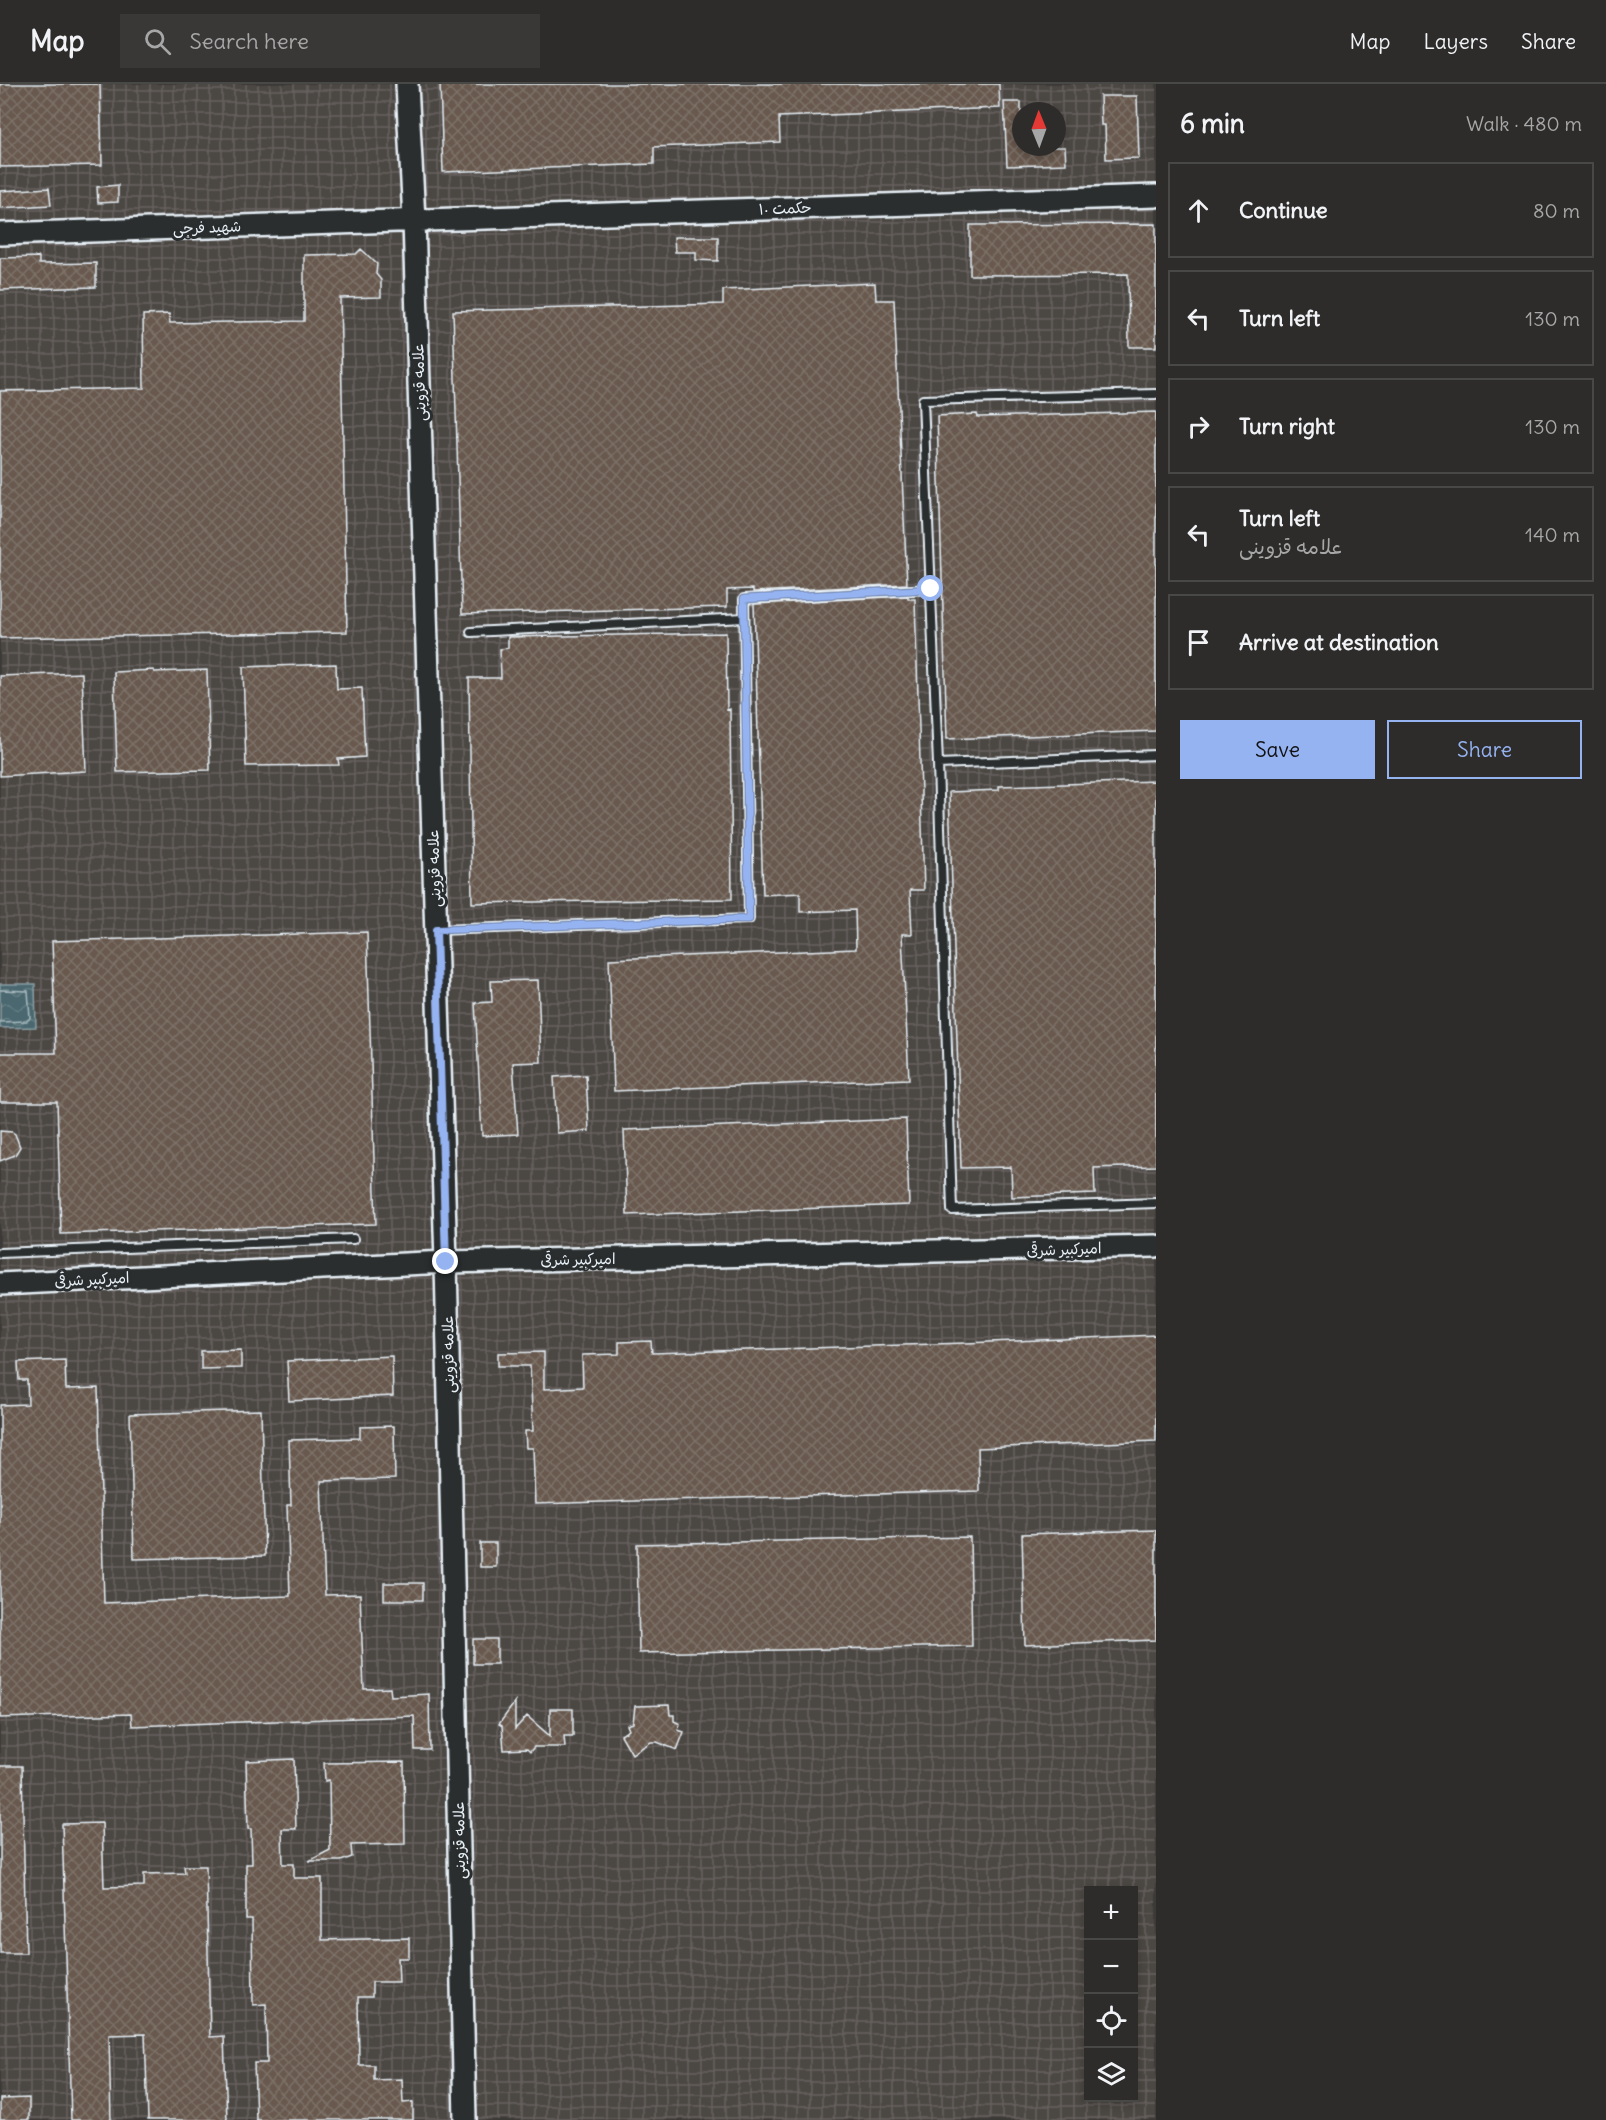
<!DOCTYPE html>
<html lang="en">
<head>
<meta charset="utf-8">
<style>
	body { margin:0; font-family:Delius,"Playpen Sans Arabic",sans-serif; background:#393836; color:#f1f3f6 }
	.controls { position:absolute; right:18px; bottom:18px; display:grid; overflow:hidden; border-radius:0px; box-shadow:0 3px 9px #0003 }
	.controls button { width:54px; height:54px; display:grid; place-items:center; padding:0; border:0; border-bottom:2px solid #484847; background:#2d2c2a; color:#f1f3f6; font:30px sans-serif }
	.compass { position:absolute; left:1012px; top:18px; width:54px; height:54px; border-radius:50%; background:#2d2c2a; box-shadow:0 3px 9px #0003; rotate:359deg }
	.stop { position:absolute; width:18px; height:18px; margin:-14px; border:4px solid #95b2f1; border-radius:50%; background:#fff }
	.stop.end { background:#95b2f1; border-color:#fff; box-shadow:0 2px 6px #0008 }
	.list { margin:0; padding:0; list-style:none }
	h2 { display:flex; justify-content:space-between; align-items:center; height:78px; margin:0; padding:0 24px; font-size:26px }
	h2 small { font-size:20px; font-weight:400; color:#a7a7a8 }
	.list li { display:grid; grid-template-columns:39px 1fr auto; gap:18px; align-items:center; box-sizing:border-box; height:96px; margin:0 12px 12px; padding:0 12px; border:2px solid #484847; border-radius:0px }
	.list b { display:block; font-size:22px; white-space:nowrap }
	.list p { margin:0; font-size:20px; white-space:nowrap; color:#a7a7a8 }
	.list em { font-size:20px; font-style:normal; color:#a7a7a8 }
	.actions { display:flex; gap:12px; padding:18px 24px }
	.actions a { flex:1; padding:14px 0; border:2px solid #95b2f1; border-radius:0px; text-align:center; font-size:21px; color:#95b2f1 }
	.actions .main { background:#95b2f1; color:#111 }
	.icon { flex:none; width:33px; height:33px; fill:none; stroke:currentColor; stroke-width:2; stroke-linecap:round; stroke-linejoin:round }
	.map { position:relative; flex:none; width:1156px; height:2036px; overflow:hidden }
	header { display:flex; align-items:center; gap:36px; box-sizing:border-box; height:84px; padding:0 30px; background:#2d2c2a; border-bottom:2px solid #484847 }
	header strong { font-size:28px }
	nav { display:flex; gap:33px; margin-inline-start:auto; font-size:21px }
	.search { width:420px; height:54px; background:#393836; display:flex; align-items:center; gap:15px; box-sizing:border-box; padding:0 21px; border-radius:0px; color:#a7a7a8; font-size:22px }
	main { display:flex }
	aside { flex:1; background:#2d2c2a }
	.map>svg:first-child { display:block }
	.industrial { fill:url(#industrial-grid); fill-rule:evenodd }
	.water { fill:url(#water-waves); stroke:#8a9fa6; stroke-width:1.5 }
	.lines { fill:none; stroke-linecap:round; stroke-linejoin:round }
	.shore { stroke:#a9bac1; stroke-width:1.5 }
	.building { fill:url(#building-cross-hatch); stroke:#e8f1f8; stroke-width:1.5 }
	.lane-casing { stroke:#e8f1f8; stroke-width:12 }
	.secondary-casing { stroke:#e8f1f8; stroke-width:26 }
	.lane { stroke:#2a2d2e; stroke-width:8 }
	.secondary { stroke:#2a2d2e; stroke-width:21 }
	.route { stroke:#95b2f1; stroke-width:8 }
	.labels { text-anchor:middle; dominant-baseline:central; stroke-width:6; stroke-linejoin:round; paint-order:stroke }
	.street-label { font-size:15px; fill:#e8f1f8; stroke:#2a2d2e }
</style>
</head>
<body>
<header>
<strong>Map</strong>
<div class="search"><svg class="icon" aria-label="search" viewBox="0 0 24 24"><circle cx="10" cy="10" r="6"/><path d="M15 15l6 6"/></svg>Search here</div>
<nav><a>Map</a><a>Layers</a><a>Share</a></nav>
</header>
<main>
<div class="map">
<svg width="1156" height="2036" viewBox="0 0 1156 2036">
	<defs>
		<pattern id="industrial-grid" width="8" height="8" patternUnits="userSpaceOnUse" patternTransform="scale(1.5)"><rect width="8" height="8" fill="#4c4643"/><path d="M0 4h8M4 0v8" fill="none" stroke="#66615f"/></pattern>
		<pattern id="water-waves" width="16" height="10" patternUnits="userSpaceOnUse" patternTransform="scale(1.5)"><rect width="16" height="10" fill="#4b686f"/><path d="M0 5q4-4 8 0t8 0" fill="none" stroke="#657e84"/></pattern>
		<pattern id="building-cross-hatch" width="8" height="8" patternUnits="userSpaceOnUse" patternTransform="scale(1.5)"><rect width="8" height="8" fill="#67594e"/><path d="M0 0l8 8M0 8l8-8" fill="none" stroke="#7d7168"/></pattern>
	</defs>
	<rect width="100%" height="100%" fill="#3c3a38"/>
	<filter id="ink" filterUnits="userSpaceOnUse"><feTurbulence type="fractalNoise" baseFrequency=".0167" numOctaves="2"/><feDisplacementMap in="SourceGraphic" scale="12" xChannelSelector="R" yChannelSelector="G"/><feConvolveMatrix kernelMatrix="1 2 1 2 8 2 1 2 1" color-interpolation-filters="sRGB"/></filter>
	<g filter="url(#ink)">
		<path class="industrial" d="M0,0H1156V2036H0ZM1021,27H1057V63H1021ZM1088,1806H1134V2014H1088Z"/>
		<path class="water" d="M0,900H35L36,943L0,944Z"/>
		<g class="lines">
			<path class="shore" d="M0,906L28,907L30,934L27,937L0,938"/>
		</g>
		<path class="building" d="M0,0H100L102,81L0,83Z
			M440,0H999L1000,24L779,33L780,58L654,63V80L443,88Z
			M1100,12H1137L1139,74L1106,75L1105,41H1101Z
			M1004,18H1021V63H1065L1066,80L1007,82Z
			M118,101V118L98,119L97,103Z
			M49,104L51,121L0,124V107Z
			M1156,140V263H1129L1128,190L970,191V141Z
			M674,153H718V177L696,176V168H675Z
			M361,165L377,180L376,190L381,196V213L340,214L347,548L0,554V307L144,304L143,231L169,230L170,239L304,237V171L356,170Z
			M39,173V180L96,179V203L0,206V174Z
			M875,199L876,216H894L907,500L753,508V505L727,506V523L462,530L453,227L723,220V206Z
			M1156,328V647L947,655L937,332L977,330L978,333Z
			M908,512V515H915L924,806H910L912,850H902L909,995L614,1007L609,875L856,865L855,826L800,828V809L763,811L754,520Z
			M726,549L727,626L730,625L732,815L472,819L469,594H501L500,565L508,564V553Z
			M336,580L337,605L362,604L365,673L338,675L339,681L246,682L243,583Z
			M154,586V588L207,586L210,686L117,688L114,588Z
			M82,589L86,687L0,692V592Z
			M1156,697V1082L1094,1084L1095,1110L1012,1113L1011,1083L961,1084L949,708L999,706V702Z
			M367,848L376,1140L61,1150L57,1018H0V969H56L52,857Z
			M538,896L541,978L513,979L518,1050L482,1052L475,919L492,918L491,897Z
			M586,991L589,1047L557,1049L554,993Z
			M906,1035L909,1121L627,1131L624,1046Z
			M0,1047L12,1048L15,1050L20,1063L15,1071L0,1077Z
			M1156,1251V1357L978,1364L979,1407L535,1420L533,1364H526L525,1347H533L530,1282H498V1269L544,1268V1305L583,1303L582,1271L619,1270V1258L651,1257L652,1269L966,1259Z
			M241,1266V1284L201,1285V1267Z
			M392,1272L393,1312L289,1317L287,1277Z
			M65,1276L66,1305L98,1304L104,1519L290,1512L287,1421H291L289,1356L360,1354V1343L394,1342L395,1395L321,1397L325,1511L360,1510L364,1605L390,1604L391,1612L429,1610L430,1666H415L414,1632L132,1642L131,1630L0,1634V1321L28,1320L27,1296H19L18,1278Z
			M261,1326L265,1472L134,1475L130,1330Z
			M1156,1446V1556L1025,1561L1022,1450Z
			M970,1453L972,1562L639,1569L637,1460Z
			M480,1459H496V1483H480Z
			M384,1499H423V1516H384Z
			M473,1555H497V1580H473Z
			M515,1618V1645L527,1632L550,1652V1625H573V1652H564L565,1663H534L530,1668L527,1665L504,1666L502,1642L499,1640Z
			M669,1621L670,1631H674V1637L680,1640L678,1646L684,1648L677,1666L657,1658H651L632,1670L621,1651L629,1646L627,1641L633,1639L635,1622Z
			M294,1675L296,1745H282L283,1780H294V1794H322V1856L409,1854V1874H398L399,1898H372V1913H358L359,1981H374V1996L402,1995L403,2019L413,2018V2036H256L254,1979H267L266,1920L253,1921L252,1835H246V1780H252L251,1745H248L246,1677Z
			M404,1678L405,1760L351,1761L352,1773L341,1777H309L330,1766L329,1696L325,1697L324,1679Z
			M0,1682H22L26,1869H0Z
			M102,1739L104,1803L144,1802V1790L185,1789L184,1782H206L210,1953L224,1952L227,2036H148L145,1950L109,1951L111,2036H71L62,1740Z
			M29,2014V2036H0V2015Z"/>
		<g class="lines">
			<g class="lane-casing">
				<path id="lane" d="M471,548L744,534
					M1156,671L938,680L952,1126L1156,1119
					M938,680L923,316L1156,310
					M437,846L749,835L744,515L931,505
					M0,1169L353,1155"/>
			</g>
			<g class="secondary-casing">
				<path id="secondary" d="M407,0L414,136L446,1178L465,2036
					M0,150L1156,112
					M0,1200L446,1178L1156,1162"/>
			</g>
			<use href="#lane" class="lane"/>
			<use href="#secondary" class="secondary"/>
		</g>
	</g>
	<g class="lines" filter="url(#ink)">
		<path class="route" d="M446,1178L436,846L749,835L744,515L931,505"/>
	</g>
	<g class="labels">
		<g class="street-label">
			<text transform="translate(785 124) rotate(-2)">حکمت ۱۰</text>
			<text transform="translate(207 143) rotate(-2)">شهید فرجی</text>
			<text transform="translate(419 298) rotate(-92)">علامه قزوینی</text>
			<text transform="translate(434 784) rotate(-92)">علامه قزوینی</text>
			<text transform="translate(1064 1165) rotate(-2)">امیرکبیر شرقی</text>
			<text transform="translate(578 1175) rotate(-1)">امیرکبیر شرقی</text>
			<text transform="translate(92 1195) rotate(-3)">امیرکبیر شرقی</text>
			<text transform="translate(448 1270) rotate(-91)">علامه قزوینی</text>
			<text transform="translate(459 1756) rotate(-91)">علامه قزوینی</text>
		</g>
	</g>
</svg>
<div class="controls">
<button>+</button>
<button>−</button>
<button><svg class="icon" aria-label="locate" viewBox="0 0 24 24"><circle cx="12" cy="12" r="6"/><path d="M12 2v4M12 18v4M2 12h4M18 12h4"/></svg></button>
<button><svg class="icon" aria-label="layers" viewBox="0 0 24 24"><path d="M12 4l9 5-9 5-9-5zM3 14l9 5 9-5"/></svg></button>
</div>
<svg class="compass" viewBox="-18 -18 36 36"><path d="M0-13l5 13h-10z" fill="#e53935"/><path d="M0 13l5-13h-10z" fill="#a7a7a8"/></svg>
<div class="stop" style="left:931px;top:505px"></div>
<div class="stop end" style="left:446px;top:1178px"></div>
</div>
<aside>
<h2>6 min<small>Walk · 480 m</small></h2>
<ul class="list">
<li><svg class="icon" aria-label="ahead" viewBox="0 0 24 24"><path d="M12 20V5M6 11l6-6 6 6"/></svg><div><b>Continue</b></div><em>80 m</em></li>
<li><svg class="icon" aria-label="left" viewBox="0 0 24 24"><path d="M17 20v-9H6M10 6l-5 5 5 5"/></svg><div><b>Turn left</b></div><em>130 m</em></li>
<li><svg class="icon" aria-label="right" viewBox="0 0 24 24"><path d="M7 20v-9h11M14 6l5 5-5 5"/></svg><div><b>Turn right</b></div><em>130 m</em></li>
<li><svg class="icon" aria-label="left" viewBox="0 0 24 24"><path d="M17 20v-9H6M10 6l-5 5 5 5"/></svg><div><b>Turn left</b><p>علامه قزوینی</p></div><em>140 m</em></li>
<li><svg class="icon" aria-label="arrive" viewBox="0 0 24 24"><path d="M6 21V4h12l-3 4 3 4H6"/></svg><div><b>Arrive at destination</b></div></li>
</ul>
<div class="actions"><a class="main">Save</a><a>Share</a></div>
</aside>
</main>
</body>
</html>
